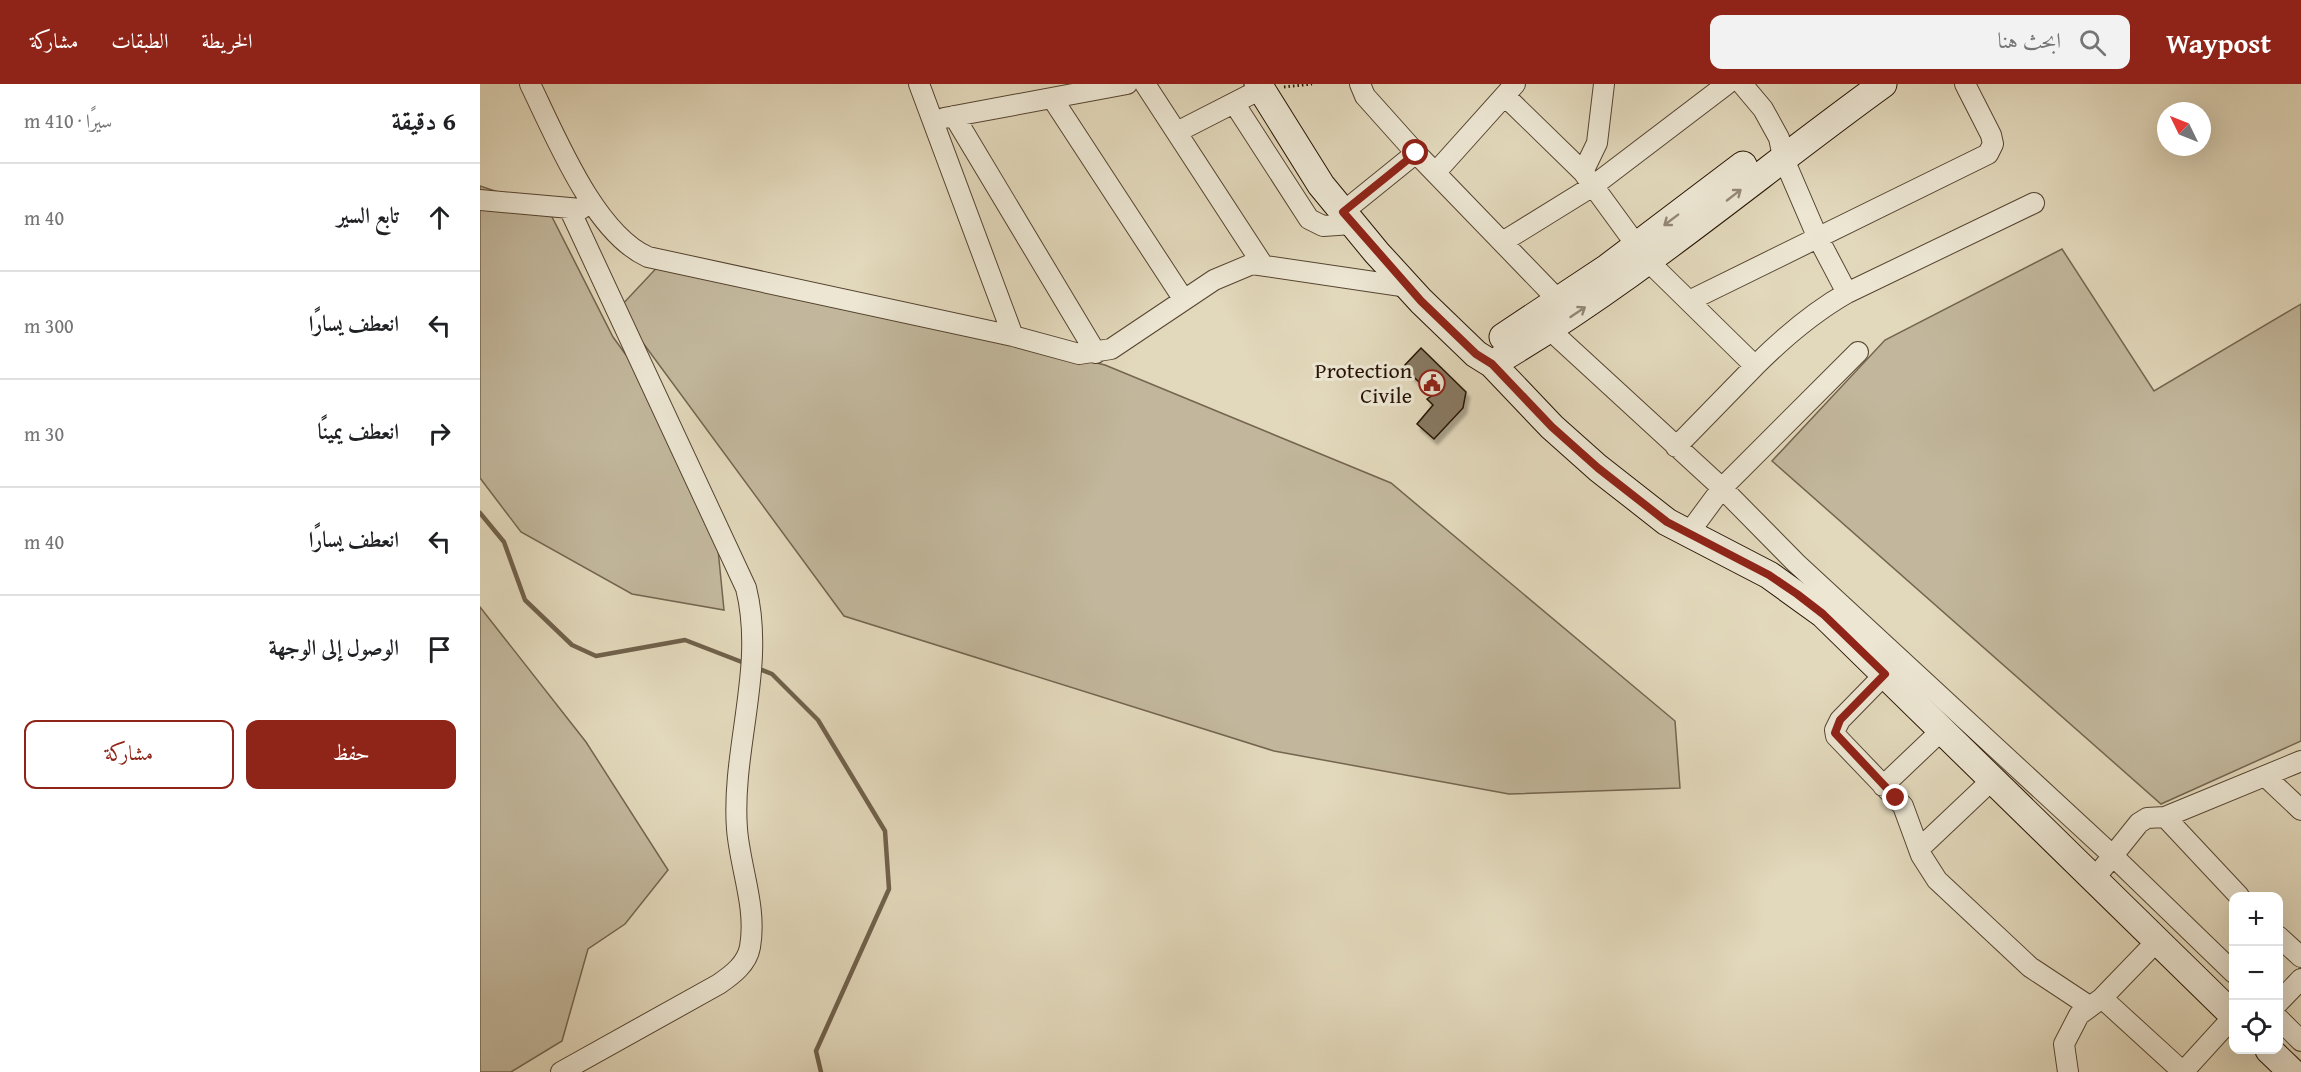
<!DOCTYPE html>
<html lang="ar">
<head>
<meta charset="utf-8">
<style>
	body { margin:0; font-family:"Gentium Book Plus",Amiri,serif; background:#f2f2f2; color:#202124; direction:rtl }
	.controls { position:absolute; right:18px; bottom:18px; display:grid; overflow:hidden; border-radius:12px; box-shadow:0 6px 24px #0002 }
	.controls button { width:54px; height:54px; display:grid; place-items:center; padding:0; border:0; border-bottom:2px solid #e0e0e0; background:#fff; color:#202124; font:30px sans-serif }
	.compass { position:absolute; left:1677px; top:18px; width:54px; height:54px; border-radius:50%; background:#fff; box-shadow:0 6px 24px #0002; rotate:313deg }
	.stop { position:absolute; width:18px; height:18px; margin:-14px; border:4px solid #8f2418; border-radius:50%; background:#fff }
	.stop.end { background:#8f2418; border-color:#fff; box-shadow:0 2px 6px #0008 }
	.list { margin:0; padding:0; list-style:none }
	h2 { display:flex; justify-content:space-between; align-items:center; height:78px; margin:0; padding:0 24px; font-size:26px }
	h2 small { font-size:20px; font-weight:400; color:#757577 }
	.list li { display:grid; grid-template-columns:39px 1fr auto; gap:18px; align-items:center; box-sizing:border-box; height:108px; padding:0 24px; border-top:2px solid #e0e0e0 }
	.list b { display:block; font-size:22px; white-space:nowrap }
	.list em { font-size:20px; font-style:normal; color:#757577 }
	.actions { display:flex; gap:12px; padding:18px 24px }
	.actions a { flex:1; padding:14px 0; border:2px solid #8f2418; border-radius:12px; text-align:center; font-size:21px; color:#8f2418 }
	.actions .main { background:#8f2418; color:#fff }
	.icon { flex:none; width:33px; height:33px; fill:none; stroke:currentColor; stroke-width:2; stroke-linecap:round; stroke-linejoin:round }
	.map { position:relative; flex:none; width:1821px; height:988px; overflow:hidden; direction:ltr }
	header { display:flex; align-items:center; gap:36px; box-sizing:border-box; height:84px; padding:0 30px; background:#8f2418; color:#fff }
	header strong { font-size:28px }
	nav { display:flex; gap:33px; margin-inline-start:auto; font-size:21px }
	.search { width:420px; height:54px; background:#f2f2f2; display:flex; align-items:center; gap:15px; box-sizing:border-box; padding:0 21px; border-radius:12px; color:#757577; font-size:22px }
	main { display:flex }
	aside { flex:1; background:#fff }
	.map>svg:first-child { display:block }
	.green { fill:#c2b79c; stroke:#74654f; stroke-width:1.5 }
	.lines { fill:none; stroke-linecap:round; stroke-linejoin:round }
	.stream { stroke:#70614b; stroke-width:4.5 }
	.building { fill:#887962; stroke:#261302; stroke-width:1.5; filter:url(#shadow) }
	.minor-casing { stroke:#554430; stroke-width:22 }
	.secondary-casing { stroke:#261302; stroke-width:29 }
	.path { stroke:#261302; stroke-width:3; stroke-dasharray:1.5 3; stroke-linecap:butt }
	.minor { stroke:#ece6d3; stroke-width:20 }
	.secondary { stroke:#ece6d3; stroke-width:27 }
	.oneway { stroke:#938775 }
	.route { stroke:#8f2418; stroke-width:8 }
	.labels { text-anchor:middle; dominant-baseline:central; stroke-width:6; stroke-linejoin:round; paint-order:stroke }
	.poi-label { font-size:22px; fill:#261302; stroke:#ece6d3; text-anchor:end }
</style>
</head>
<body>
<header>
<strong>Waypost</strong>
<div class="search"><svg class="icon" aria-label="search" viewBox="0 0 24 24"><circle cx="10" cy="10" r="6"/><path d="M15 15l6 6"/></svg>ابحث هنا</div>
<nav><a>الخريطة</a><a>الطبقات</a><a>مشاركة</a></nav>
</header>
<main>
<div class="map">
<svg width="1821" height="988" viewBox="0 0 1821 988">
	<defs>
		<filter id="shadow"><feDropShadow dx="3.5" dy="5.5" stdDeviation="1.5" flood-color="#0004"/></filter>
	</defs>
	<rect width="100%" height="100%" fill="#e2d8bb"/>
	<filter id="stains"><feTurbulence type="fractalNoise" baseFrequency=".00333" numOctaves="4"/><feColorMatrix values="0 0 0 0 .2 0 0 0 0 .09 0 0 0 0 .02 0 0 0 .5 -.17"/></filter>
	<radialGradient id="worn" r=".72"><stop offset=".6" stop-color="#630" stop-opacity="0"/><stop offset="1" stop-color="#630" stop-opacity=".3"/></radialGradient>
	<path class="green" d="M0,102L68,125L133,253L183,322L233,415L244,526L152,510L41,448L0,394Z
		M1582,165L1674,307L1821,220V657L1681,720L1292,377L1405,256Z
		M184,176L625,281L911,399L1195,637L1200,704L1029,710L794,667L364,532L138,225Z
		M0,523L106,658L188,786L145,840L108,865L82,957L31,988H0Z"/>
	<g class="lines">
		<path class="stream" d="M0,429L24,458L45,516L92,561L116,572L205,556L267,580
			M277,584L292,590L338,636L405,747L409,805L336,967L341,988"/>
	</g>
	<path class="building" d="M941,264L986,308L983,324L954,355L937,340L953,321L947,315L953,311L923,283Z"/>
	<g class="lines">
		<g class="minor-casing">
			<path id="minor" d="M50,0C75,51 114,149 168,173L533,252L599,270L631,265L734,196L772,180L928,203
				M439,0L533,252
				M665,0L783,181
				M880,0L885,12L936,69L1079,217
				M1025,12L1103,88L1157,162
				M572,14L704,216
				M754,19L829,135L843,142L872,140
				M474,32L616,269
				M464,34L647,0
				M697,48L781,5
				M956,88L1035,0
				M1103,88L1117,59L1124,0
				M0,116L101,125
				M863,128L936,69
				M1024,157L1113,102L1247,0
				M1169,178L1275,282C1304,253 1332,229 1367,209L1337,152L1303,73L1299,54L1283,25L1262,0
				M1367,209L1554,119
				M1209,217L1508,70L1513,60L1511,51L1485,0
				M1070,246L1242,404L1316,479L1632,771L1754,889
				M1196,363L1275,282
				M1208,450L1242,404L1378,268
				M1405,590L1360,636L1355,646L1356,652L1423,722L1441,771L1457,796L1550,883L1609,922
				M1785,692L1821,726
				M1403,702L1463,645
				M1439,765L1513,695
				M1614,795L1659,739L1667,734L1685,733
				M1759,812L1685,733L1821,677
				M1798,852L1821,873
				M1622,914L1703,988
				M1798,919L1821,895
				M1798,934L1821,957
				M81,988L239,900C252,891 267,880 270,863C277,823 260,784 257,745C251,666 286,583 266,504L89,124
				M1588,988L1584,960L1599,931L1622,914L1677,857
				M1703,988L1754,932"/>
		</g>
		<g class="secondary-casing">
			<path id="secondary" d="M778,0L841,101L897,169L941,217L996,270L1012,280L1072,343L1118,384L1187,438L1289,491L1343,530L1754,932
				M1023,253L1127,184L1263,81
				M1012,280C1151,199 1273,94 1403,0
				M1789,966L1812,988"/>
		</g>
		<path class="path" d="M804,3L832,0"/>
		<use href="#minor" class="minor"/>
		<use href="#secondary" class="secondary"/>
	</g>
	<defs><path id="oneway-shaft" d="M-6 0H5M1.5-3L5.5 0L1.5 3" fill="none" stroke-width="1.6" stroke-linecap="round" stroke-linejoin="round" transform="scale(1.5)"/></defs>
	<g class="oneway">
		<use href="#oneway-shaft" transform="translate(1254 111) rotate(-38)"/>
		<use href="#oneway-shaft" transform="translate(1191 136) rotate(143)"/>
		<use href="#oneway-shaft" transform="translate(1098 228) rotate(-34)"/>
	</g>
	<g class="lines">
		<path class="route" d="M936,69L863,128L941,217L996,270L1012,280L1072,343L1118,384L1187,438L1289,491L1317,510L1343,530L1405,590L1360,636L1355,649L1416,714"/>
	</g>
	<defs>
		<g id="civic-ring" transform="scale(1.35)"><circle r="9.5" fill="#ece6d3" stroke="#8f2418" stroke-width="1.5"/><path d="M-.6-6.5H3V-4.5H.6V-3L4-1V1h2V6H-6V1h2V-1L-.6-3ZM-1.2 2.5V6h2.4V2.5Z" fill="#8f2418"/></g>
	</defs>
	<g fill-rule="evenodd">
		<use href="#civic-ring" x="952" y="299"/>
	</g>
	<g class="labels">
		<g class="poi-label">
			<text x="932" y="286">Protection<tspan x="932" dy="25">Civile</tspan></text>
		</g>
	</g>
	<rect width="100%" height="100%" filter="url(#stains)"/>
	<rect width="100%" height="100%" fill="url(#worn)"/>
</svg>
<div class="controls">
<button>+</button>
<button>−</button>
<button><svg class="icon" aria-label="locate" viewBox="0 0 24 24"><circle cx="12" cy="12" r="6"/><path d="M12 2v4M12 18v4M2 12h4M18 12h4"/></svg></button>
</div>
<svg class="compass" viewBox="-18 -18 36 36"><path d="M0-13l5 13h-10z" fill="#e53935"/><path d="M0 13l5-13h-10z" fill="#757577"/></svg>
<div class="stop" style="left:936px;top:69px"></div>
<div class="stop end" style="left:1416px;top:714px"></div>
</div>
<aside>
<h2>6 دقيقة<small>سيرًا · 410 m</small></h2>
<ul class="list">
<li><svg class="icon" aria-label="ahead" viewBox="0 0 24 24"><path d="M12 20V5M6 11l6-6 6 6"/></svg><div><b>تابع السير</b></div><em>40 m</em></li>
<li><svg class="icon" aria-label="left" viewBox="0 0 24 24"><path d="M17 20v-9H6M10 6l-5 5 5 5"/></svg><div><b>انعطف يسارًا</b></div><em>300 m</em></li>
<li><svg class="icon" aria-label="right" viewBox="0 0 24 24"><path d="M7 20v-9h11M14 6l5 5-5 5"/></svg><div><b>انعطف يمينًا</b></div><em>30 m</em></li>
<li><svg class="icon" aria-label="left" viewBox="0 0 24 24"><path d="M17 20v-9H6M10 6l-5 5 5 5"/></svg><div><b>انعطف يسارًا</b></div><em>40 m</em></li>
<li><svg class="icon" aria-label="arrive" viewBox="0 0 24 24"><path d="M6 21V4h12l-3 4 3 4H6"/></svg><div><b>الوصول إلى الوجهة</b></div></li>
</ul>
<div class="actions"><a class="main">حفظ</a><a>مشاركة</a></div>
</aside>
</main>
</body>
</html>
